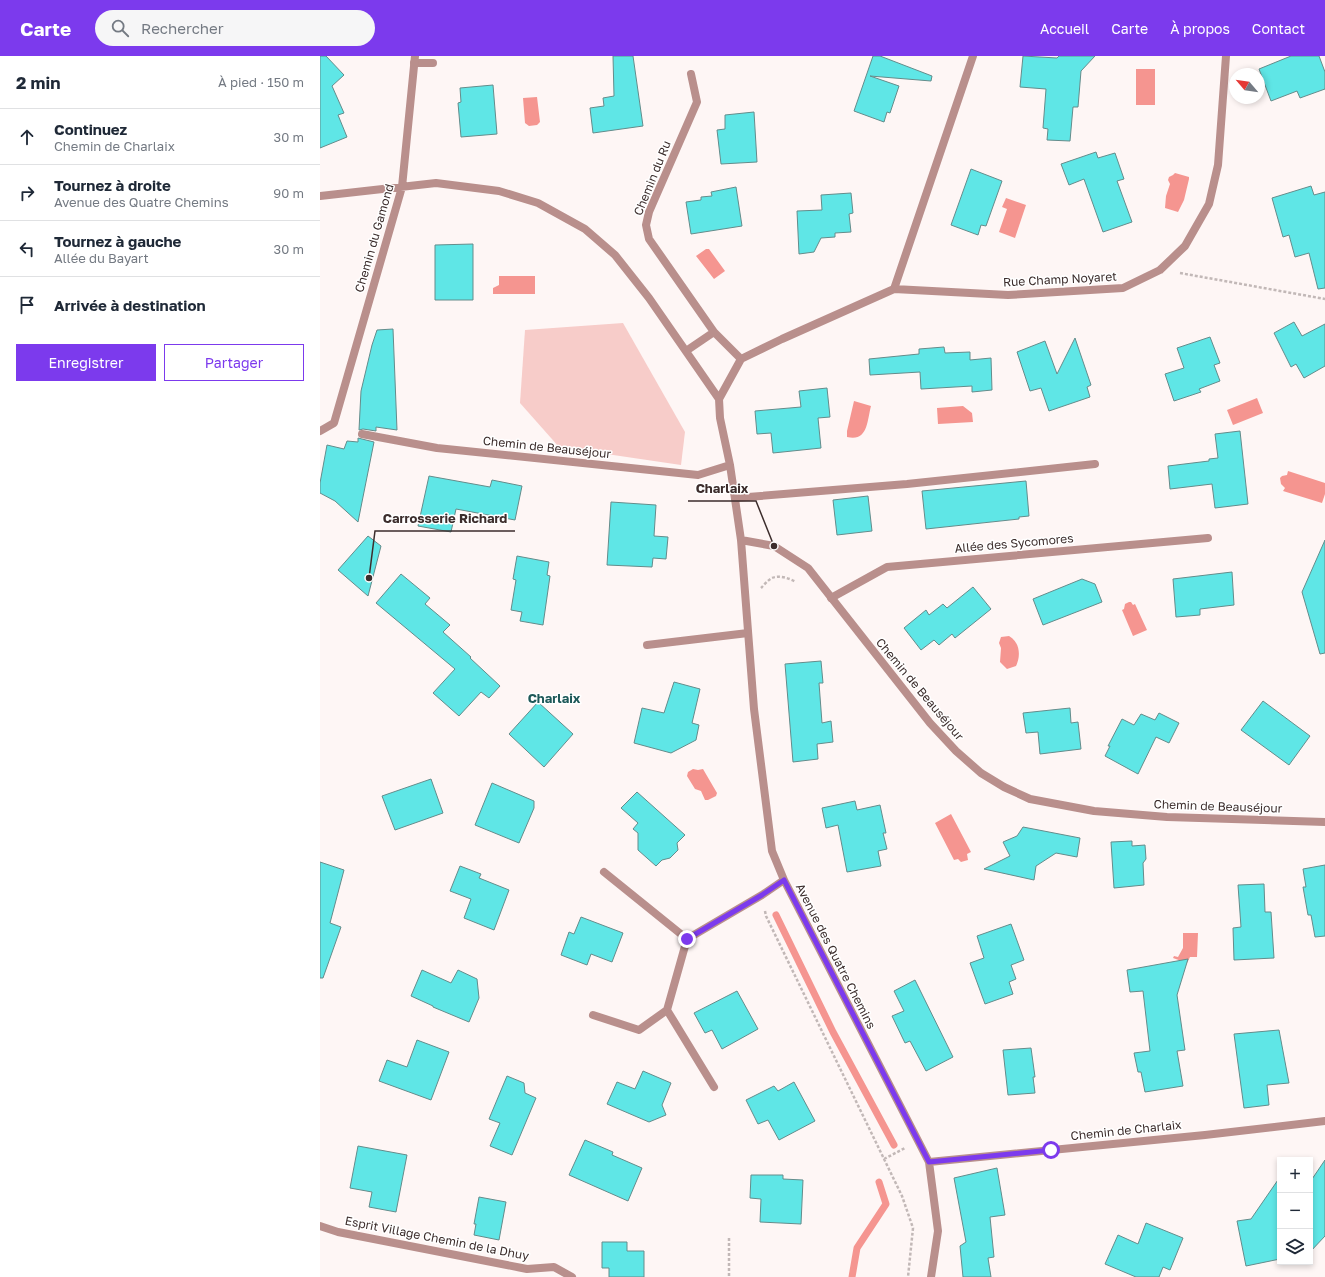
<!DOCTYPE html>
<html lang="fr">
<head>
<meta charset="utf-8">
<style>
	body { margin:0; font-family:"Golos Text",sans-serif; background:#f6f6f7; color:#1f2937 }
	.controls { position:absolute; right:12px; bottom:12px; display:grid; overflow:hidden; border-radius:0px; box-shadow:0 2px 6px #0003 }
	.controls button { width:36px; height:36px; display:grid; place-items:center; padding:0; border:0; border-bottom:1px solid #e0e1e3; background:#fff; color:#1f2937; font:20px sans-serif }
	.compass { position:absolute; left:909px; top:12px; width:36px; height:36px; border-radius:50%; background:#fff; box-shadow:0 2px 6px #0003; rotate:299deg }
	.stop { position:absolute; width:12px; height:12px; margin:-9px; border:3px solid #7c3aed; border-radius:50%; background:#fff }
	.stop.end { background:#7c3aed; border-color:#fff; box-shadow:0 1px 4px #0008 }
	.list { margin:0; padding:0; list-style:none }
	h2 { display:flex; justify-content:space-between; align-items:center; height:52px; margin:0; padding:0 16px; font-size:17px }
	h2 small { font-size:13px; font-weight:400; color:#747a83 }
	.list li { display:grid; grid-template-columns:26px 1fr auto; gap:12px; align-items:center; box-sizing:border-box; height:56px; padding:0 16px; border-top:1px solid #e0e1e3 }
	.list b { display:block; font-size:15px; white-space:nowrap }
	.list p { margin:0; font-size:13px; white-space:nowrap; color:#747a83 }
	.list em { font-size:13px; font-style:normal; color:#747a83 }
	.actions { display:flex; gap:8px; padding:12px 16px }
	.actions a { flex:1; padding:9px 0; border:1px solid #7c3aed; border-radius:0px; text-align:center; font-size:14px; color:#7c3aed }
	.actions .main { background:#7c3aed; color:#fff }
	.icon { flex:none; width:22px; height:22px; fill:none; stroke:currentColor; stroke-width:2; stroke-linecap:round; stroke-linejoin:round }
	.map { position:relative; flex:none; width:1005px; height:1221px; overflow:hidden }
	header { display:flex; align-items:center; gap:24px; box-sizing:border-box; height:56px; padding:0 20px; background:#7c3aed; color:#fff }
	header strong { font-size:19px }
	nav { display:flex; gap:22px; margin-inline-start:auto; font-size:14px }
	.search { width:280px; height:36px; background:#f6f6f7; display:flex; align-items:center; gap:10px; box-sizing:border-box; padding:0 14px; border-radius:22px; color:#747a83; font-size:15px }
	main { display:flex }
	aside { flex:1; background:#fff }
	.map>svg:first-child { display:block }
	.green { fill:#f7ccc9 }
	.water { fill:#f59590 }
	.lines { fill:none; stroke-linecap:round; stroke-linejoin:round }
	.stream { stroke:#f59590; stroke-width:7 }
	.building { fill:#5fe6e6; stroke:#648c8b }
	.path { stroke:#c2b8b7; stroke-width:2.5; stroke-dasharray:3 2; stroke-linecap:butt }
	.service { stroke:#b98f8c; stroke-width:8 }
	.minor { stroke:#b98f8c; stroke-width:8 }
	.route { stroke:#7c3aed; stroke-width:5 }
	.labels { text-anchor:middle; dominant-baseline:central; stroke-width:3; stroke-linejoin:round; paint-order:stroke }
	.street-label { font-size:12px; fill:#3c2d2c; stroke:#fff }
	.neighbourhood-label { font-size:13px; font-weight:bold; fill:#1e5959; stroke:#fff }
	.leader { fill:none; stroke:#3c2d2c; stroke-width:1.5 }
	.callout-dot { fill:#3c2d2c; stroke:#fff; stroke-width:1.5 }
	.callout-label { font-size:13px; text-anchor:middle; font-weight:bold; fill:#3c2d2c; stroke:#fff; stroke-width:3; stroke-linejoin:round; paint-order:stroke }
</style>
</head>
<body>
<header>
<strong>Carte</strong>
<div class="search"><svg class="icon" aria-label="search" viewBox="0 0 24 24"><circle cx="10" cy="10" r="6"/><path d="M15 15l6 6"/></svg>Rechercher</div>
<nav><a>Accueil</a><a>Carte</a><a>À propos</a><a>Contact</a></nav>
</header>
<main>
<aside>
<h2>2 min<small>À pied · 150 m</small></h2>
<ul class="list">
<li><svg class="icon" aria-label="ahead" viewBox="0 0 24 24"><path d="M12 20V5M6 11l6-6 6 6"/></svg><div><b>Continuez</b><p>Chemin de Charlaix</p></div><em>30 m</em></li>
<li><svg class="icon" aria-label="right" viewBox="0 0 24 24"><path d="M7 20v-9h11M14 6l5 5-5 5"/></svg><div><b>Tournez à droite</b><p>Avenue des Quatre Chemins</p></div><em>90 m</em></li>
<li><svg class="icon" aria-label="left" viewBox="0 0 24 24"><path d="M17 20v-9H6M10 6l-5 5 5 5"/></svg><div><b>Tournez à gauche</b><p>Allée du Bayart</p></div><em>30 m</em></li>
<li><svg class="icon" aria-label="arrive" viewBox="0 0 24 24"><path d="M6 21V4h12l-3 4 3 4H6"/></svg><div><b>Arrivée à destination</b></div></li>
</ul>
<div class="actions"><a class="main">Enregistrer</a><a>Partager</a></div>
</aside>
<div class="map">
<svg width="1005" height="1221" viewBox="0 0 1005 1221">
	<rect width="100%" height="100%" fill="#fef6f5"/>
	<path class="green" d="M303,267L365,376L361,409L239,391L200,347L205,274Z"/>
	<path class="water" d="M816,13H835V49H816Z
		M217,41L220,66L217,69L209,70L205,67L203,42Z
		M855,117L869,121V123L864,144L858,156L845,152L846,140L850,128L848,124L849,121L853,119Z
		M686,142L706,149L695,182L679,176L687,153L682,151Z
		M386,193H389L405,215L394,223L376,200Z
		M179,220H215V238H173V232L179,229Z
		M937,342L943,357L913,369L907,354Z
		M534,345L551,350C547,365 548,386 527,381V375Z
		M643,350L652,357L653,366L618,368L617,352Z
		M968,415L1005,427V438L1002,447L963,435L965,432L961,428L960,422L962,420L967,419Z
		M809,546H811L813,549L815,548L827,574L813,580L802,554L804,553L805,548Z
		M689,580C700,586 701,600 696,610L687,613L680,606L681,592L679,587L681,581Z
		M373,713L378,714L383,713L397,737L396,740L388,744H385L381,735L375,733L367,720L368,716Z
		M631,758L651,796L647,798L648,804L641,806L638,803L634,804L615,767Z
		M863,877H878L877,901H870L867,907L853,902L854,900L858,901L863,892Z"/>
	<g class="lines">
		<path class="stream" d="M456,859L513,976L574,1089
			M532,1221L537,1192L566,1148L559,1126"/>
	</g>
	<path class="building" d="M0,0H6L24,19L12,30L24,57L18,59L27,81L0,92Z
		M293,0H313L323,70L273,77L270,52L284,50L283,42L294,40Z
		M553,0H560L612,20L611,25L550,20L579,30L570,57L567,56L564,66L534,55Z
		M703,0L737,2L739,0H775L761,15L758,51H753L750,85L727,84L728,73L723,72L726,33L700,31Z
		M971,0H999L1005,16V33L980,42L977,35L951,45L939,13Z
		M173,29L177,78L141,81L138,47L141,46L140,32Z
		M434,56L437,106L401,108L397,74L405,73V59Z
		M776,96L778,102L795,97L804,123L797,125L812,166L783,176L764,123L749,129L741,108Z
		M651,113L682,125L666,170L661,169L658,179L631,169Z
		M991,130L994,139L1005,136V232L998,233L989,197L975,201L969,179L963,181L952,142Z
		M416,131L422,170L371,178L366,146L381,144V141L392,140L391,136Z
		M531,137L533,157L529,158L531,176L515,177V181L501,182L494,196L479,198L477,155L502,154L501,139Z
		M153,188V244H115V189Z
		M974,266L982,280L1005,268V310L984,322L976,308L971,311L954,277Z
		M73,273L77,374L56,371V375L43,373L39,374L41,335L52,289L57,274Z
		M890,281L900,307L894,309L900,325L879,333L881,336L854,345L845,318L864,312L857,292Z
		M755,282L771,329L767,331L770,341L729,355L721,332L710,335L697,296L725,285L737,318Z
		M624,291L625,297L650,296V304L671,302L672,334L652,336V330L601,333L600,316L550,319L549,303L599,298V293Z
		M507,332L510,361L498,362L501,392L453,397L451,377L437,378L435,355L481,351L479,335Z
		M920,375L928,448L895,452L892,428L850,433L848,410L889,405V403L898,402L895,378Z
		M38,382L54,386L38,466L15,445L0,437V427L7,389L24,393L27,385L38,386Z
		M109,420L170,431L172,424L202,430L195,464L136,453L131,476L98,470Z
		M706,425L709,460L699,461V463L606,473L602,435Z
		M548,440L552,475L517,479L513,444Z
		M291,446L336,449L334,480L348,481L346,503L333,502L332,511L287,509Z
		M48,480L61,490L48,540L18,514Z
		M1005,484V597L1000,598L982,536Z
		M197,500L229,506L227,519L230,520L223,569L200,565L202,556L191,554L196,524L193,523Z
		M912,516L914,549L880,553V559L856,561L853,523Z
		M81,518L110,542L105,548L130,569L123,576L151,601L150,602L180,630L169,642L161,636L139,660L113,637L135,613L56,547Z
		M762,523L775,528L782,546L723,569L713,543Z
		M653,531L671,553L635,582L632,578L619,589L614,584L601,594L584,572L606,554L609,559L623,548L627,552Z
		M501,605L503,627H499L502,667L511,665L513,686L497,688L498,703L473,706L465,608Z
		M354,626L380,633L372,667L379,669L376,684L351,697L314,687L322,652L344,657Z
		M943,645L990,680L969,709L921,674Z
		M218,646L253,678L224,711L189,678Z
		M750,652L751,667L758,666L761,693L720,698L718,676L706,677L703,657Z
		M839,657L859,667L849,687L836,681L818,718L785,700L790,690H788L802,663L814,669L821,658L835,664Z
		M111,723L123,757L75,774L62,740Z
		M172,727L214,745V752L199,787L155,769Z
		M317,736L365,779L357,787L358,794L350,802L342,804L336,810L318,794V777L313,773L318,767L301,752Z
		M535,745L537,754L560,749L566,777H563L567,793L558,795L561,810L527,816L518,769L506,772L502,752Z
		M703,771L760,782L757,801L736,797L716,810L714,824L664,813L690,800L683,786L697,780Z
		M812,785V790L825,789L826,803L823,807L824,829L794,832L791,786Z
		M0,806L24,814L10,867L21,871L3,922H0Z
		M1005,809V880L995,881L991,859H988L983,831H986L983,813Z
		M140,810L161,818L159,822L189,834L174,874L144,862L151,843L130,835Z
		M944,828L945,856H951L954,902L914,904L913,872L921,871L918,829Z
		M261,861L303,877L292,906L271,898L267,909L241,899L249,876L254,878Z
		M691,868L704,904L691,909L696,923L689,926L693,938L665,948L650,907L664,902L657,880Z
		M868,903L857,939L865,994L857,995L863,1030L825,1036L821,1016H818L814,997L830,995L823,935L810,936L807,914Z
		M102,914L131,927L138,914L157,923L159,942L149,966L113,951V950L91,940Z
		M595,924L633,1001L606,1015L590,985L585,987L572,960L584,955L574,935Z
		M417,935L438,973L402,993L392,974L385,977L374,957Z
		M959,974L969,1027L947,1029L949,1049L924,1052L914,978Z
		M97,984L129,996L111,1044L59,1025L67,1004L87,1011Z
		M711,992L715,1021H713L715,1037L688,1039L683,994Z
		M323,1015L351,1027L342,1049L346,1059L329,1066L287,1048L297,1026L315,1033Z
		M187,1020L204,1027L205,1037L216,1042L192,1099L170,1090L180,1067L169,1063Z
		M474,1026L495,1065L459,1084L448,1064L438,1068L426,1044L454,1030L458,1035Z
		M265,1084L293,1096L292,1099L322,1112L308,1145L249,1119Z
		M38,1090L87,1099L76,1156L49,1151L52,1136L30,1132Z
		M1005,1104V1180L990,1196V1126Z
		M677,1112L685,1159L670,1161L674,1201L668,1202L671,1221H643L640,1190L646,1186L634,1122Z
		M431,1119H463V1123L483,1124L481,1168L440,1166L441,1143L430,1142Z
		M960,1121V1203L926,1210L917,1165L931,1163Z
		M159,1141L186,1146L179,1184L154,1179L156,1168H154Z
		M826,1167L863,1182L850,1214L843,1211L839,1221H816L785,1208L798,1179L818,1188Z
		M282,1186H307V1195H324V1221H289V1212H282Z"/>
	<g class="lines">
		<path class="path" d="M860,217L1005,243
			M441,532C444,529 448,524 452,522C459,519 469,522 476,526
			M445,855L446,860L582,1140L593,1172L588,1221
			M564,1103L585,1092
			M409,1182V1221"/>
		<path class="service" d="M94,7H113
			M415,442L587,428L775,408
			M511,542L567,511L888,482"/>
		<path class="minor" d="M371,18L377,46L329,156L326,169L329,183L394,276L421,303
			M0,140L116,127L179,135L218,147L265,173L295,199L329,242L399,343L400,362L410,409L421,484L434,653L452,795L464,824L609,1106L618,1175L611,1221
			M574,233L653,0
			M366,295L394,276
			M399,343L421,303L462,283L574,233L688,239L803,232L840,214L865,190L889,148L898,109L906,0
			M0,375L14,367L82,131L95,0
			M42,378L117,392L378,419L410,409
			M421,484L454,490L488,512L610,667L636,695L661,717L684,731L710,743L774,755L847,761L1005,766
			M327,589L428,577
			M284,816L367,883
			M273,959L319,974L347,954
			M394,1031L347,954L367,883L442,839L464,824
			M609,1106L885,1079L1005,1065
			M0,1170L18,1176L207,1213L234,1211L252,1221"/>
	</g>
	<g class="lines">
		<path class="route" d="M367,883L442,839L464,824L609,1106L731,1094"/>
	</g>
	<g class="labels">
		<g class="street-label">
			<text transform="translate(332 122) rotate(-68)">Chemin du Ru</text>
			<text transform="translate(54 182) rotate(-74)">Chemin du Gamond</text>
			<text transform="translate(740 223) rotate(-3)">Rue Champ Noyaret</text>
			<text transform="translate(227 391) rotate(6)">Chemin de Beauséjour</text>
			<text transform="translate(694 487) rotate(-5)">Allée des Sycomores</text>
			<text transform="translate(600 633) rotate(50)">Chemin de Beauséjour</text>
			<text transform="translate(898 750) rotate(2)">Chemin de Beauséjour</text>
			<text transform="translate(516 900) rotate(63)">Avenue des Quatre Chemins</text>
			<text transform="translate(806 1074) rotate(-6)">Chemin de Charlaix</text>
			<text transform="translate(117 1182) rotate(11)">Esprit Village Chemin de la Dhuy</text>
		</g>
		<g class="neighbourhood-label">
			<text x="234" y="642">Charlaix</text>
		</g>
	</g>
	<path class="leader" d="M454 490L436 445H368M49 522L55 475H195"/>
	<g class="callout-dot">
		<circle cx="454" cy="490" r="4"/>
		<circle cx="49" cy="522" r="4"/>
	</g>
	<g class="callout-label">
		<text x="402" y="437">Charlaix</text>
		<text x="125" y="467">Carrosserie Richard</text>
	</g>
</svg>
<div class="controls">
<button>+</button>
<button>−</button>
<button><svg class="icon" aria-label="layers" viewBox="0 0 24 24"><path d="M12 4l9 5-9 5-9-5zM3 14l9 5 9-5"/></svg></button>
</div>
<svg class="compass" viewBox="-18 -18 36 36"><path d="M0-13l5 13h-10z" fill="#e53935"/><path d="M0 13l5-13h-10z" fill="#747a83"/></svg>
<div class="stop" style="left:731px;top:1094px"></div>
<div class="stop end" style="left:367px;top:883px"></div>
</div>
</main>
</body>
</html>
